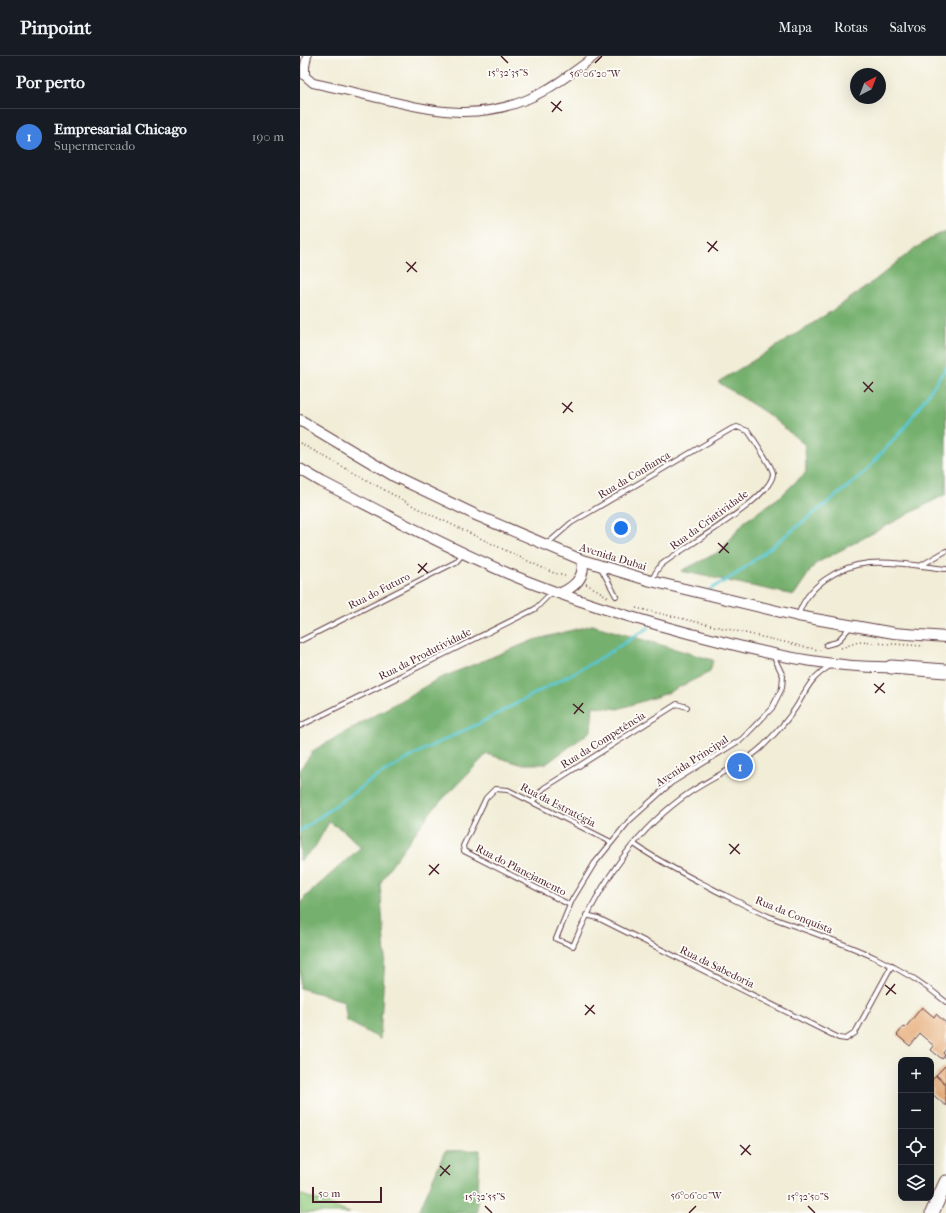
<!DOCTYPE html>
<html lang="pt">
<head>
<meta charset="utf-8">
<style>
	body { margin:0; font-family:"IM FELL French Canon",serif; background:#242831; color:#f1f3f6 }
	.controls { position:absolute; right:12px; bottom:12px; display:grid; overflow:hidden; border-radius:8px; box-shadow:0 4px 16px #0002 }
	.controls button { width:36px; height:36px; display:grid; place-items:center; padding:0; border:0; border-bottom:1px solid #363941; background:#171b24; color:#f1f3f6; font:20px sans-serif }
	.compass { position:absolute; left:550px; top:12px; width:36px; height:36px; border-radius:50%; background:#171b24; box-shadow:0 4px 16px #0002; rotate:42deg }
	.scale { position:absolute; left:12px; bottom:10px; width:70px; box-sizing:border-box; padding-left:4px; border:2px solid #4a1f2b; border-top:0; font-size:11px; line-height:14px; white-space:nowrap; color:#4a1f2b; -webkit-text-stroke:3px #fdfcf7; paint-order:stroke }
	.you { position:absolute; left:321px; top:472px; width:14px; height:14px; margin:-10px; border:3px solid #fff; border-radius:50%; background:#1a73e8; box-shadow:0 0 0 6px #1a73e833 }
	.badge { display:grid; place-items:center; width:26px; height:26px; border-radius:50%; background:#db2777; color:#fff; font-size:13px; font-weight:700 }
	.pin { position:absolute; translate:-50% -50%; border:2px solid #fff; box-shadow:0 1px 4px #0006 }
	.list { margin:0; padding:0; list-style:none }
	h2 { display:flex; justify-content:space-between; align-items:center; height:52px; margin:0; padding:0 16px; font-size:17px }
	h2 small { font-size:13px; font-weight:400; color:#9ea1a6 }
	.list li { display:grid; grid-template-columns:26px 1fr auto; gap:12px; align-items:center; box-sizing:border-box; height:56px; padding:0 16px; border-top:1px solid #363941 }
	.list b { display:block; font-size:15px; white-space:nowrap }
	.list p { margin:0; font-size:13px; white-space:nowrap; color:#9ea1a6 }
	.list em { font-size:13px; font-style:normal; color:#9ea1a6 }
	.icon { flex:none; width:22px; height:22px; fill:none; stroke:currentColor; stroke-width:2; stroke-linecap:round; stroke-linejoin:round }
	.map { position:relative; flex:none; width:646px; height:1157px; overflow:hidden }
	header { display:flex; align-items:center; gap:24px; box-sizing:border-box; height:56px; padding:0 20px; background:#171b24; border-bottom:1px solid #363941 }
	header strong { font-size:19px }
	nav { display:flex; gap:22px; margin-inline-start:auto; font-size:14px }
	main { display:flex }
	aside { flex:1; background:#171b24 }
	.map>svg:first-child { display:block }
	.green { fill:#93cd80; stroke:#6e7656 }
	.forest { fill:#76b06e; stroke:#60684c }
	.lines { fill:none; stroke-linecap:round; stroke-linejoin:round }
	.stream { stroke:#59c6d0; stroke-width:3 }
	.building { fill:#e6ad7a }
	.service-casing { stroke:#633e45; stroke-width:6 }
	.minor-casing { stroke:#633e45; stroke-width:10 }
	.tertiary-casing { stroke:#633e45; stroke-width:12 }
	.primary-casing { stroke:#633e45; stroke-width:15 }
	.path { stroke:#633e45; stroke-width:1.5; stroke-dasharray:1 3; stroke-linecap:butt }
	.service { stroke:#fff; stroke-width:4 }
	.minor { stroke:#fff; stroke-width:8 }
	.tertiary { stroke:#fff; stroke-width:10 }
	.primary { stroke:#fff; stroke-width:13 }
	.ticks { fill:none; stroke:#4a1f2b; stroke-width:1.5 }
	.labels { text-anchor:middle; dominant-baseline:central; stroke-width:3.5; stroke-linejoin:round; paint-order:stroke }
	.street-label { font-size:11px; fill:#4a1f2b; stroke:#fdfcf7 }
	.ticks-label { font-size:10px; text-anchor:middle; fill:#4a1f2b; stroke:#fdfcf7; stroke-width:3.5; stroke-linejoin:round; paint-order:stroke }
</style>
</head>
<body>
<header>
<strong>Pinpoint</strong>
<nav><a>Mapa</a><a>Rotas</a><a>Salvos</a></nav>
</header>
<main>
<aside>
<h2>Por perto<small></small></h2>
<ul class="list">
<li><span class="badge" style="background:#3f7fe0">1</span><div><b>Empresarial Chicago</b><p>Supermercado</p></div><em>190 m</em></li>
</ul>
</aside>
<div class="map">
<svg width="646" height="1157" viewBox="0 0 646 1157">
	<rect width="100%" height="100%" fill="#fdfcf7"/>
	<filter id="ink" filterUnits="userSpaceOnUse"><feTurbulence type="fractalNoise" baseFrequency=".025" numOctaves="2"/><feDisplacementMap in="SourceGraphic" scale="8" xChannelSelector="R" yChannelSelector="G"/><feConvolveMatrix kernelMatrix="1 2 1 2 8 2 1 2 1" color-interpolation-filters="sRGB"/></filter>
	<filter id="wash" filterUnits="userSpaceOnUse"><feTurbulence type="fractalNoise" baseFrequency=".012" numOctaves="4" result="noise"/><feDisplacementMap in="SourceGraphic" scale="16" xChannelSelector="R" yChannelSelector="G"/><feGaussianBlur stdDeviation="0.9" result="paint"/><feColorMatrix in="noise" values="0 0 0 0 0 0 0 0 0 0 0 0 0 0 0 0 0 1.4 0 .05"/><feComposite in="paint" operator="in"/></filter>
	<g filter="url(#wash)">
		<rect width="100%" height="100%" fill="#f1edd7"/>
		<path class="green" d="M0,1138L50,1157H0Z"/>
		<path class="forest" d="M646,175V438L515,508L494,539L381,515L421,495L444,466L481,440L506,416L505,389L466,357L418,326C466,297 514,268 559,236C588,216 614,188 646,175Z
			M292,569L413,604L410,616L365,638L318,653L293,650L291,675L246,708H220L187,698L133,753L89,812L80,828L85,900L80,983L47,965L44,945L0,932V850L5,841L61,791L44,775L29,766L15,791L0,805V713L14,694L138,623L234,584Z
			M180,1094L177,1157H118L145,1095Z"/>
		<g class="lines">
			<path class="stream" d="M409,534L438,517L560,421L605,371L646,312
				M0,775L71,724L123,694L178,668L296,605L348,572"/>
		</g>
		<g id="blocks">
			<path class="building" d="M622,951L634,961L636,958L646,967V993L643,997L645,999L642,1003L631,994L634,990L620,978L610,990L597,979L603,971L605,972Z
				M645,1010L646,1011V1028L636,1019Z
				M636,1020L646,1029V1050L631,1037L634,1034L631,1031V1025Z"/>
		</g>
	</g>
	<g filter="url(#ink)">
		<use href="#blocks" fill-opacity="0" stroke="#633e45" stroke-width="1"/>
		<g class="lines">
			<g class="service-casing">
				<path id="service" d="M247,488L271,467L431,373L437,371L448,375C453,382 472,411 473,417C473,443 381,492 361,509C357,513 354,520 351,525
					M620,510L646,495
					M301,512L316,540
					M498,560C507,530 538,510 569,507C594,505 621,510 646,513
					M0,585L156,506L163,498
					M526,589L537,586L551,570
					M473,599L483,620L482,632L472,652L442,683L371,727L329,765L294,808L272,844L256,883L273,890C298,831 335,774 389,737C412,721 443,709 463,690C475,678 489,663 498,648C508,630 512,621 530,610
					M0,670L235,553L253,535
					M233,745L244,732L377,648L387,651
					M334,788C359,806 386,819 413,833C433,843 453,854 473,862C534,885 596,903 646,946
					M270,849L164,795L163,790L186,742L195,733L208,734L311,786
					M286,859L298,862L539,982L546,983L555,977L592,909"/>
			</g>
			<g class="minor-casing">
				<path id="minor" d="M7,0L5,10V20L13,27C36,32 59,37 82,43C134,55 176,65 228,43C253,32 273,16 295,0"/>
			</g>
			<g class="tertiary-casing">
				<path id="tertiary" d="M0,364L94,420L178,460L282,504L351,525L498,560L594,577L646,581
					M0,413L22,426C83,457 144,490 207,517C275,546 347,567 419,585C477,600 538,613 598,611
					M261,537C274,531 286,521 282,504"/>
			</g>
			<g class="primary-casing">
				<path id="primary" d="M591,611L646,615
					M632,1157L646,1126"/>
			</g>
			<path class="path" d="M0,387L117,452L251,516L268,521
				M286,528L299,535L309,542
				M336,552L523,595
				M541,592L558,586L624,590"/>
			<use href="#service" class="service"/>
			<use href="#minor" class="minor"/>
			<use href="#tertiary" class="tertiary"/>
			<use href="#primary" class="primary"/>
		</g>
	</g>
	<path class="ticks" d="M201,0L208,7M295,7L302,0M251,46L262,55M252,56L261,45M407,186L418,195M408,196L417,185M106,206L117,216M107,216L116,206M563,326L573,336M564,336L573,326M262,347L273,356M263,357L272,346M418,487L429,497M419,497L428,487M118,508L128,517M118,517L127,507M574,628L585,637M575,637L584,627M273,648L284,657M274,658L283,647M429,788L440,798M430,798L439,788M129,809L139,818M129,819L139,808M585,929L596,938M586,939L595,928M285,949L295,958M285,959L294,949M440,1089L451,1099M441,1099L450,1089M140,1110L150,1119M140,1120L150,1109M185,1150L192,1157M508,1150L515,1157M389,1157L396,1150"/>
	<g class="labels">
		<g class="street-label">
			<text transform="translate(334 419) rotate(-31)">Rua da Confiança</text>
			<text transform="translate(409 464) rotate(-36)">Rua da Criatividade</text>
			<text transform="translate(313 501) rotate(17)">Avenida Dubai</text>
			<text transform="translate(79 535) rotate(-27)">Rua do Futuro</text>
			<text transform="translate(125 598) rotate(-27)">Rua da Produtividade</text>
			<text transform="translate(303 684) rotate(-32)">Rua da Competência</text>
			<text transform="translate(392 705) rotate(-33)">Avenida Principal</text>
			<text transform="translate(258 749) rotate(27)">Rua da Estratégia</text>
			<text transform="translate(221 814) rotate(27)">Rua do Planejamento</text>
			<text transform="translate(494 859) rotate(22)">Rua da Conquista</text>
			<text transform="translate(417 911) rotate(26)">Rua da Sabedoria</text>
		</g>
	</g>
	<g class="ticks-label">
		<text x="208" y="20">15°32'35"S</text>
		<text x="295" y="21">56°06'20"W</text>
		<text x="396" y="1143">56°06'00"W</text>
		<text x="185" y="1144">15°32'55"S</text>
		<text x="508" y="1144">15°32'50"S</text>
	</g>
</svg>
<div class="controls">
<button>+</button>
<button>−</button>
<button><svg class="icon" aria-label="locate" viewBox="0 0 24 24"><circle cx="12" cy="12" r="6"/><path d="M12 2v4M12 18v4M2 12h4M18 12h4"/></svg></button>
<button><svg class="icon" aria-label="layers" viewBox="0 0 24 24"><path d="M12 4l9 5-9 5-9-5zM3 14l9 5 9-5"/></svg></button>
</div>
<svg class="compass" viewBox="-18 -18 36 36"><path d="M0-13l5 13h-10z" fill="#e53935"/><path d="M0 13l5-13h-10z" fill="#9ea1a6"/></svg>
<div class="scale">50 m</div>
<div class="you"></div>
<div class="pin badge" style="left:440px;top:710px;background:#3f7fe0">1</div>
</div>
</main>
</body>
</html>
